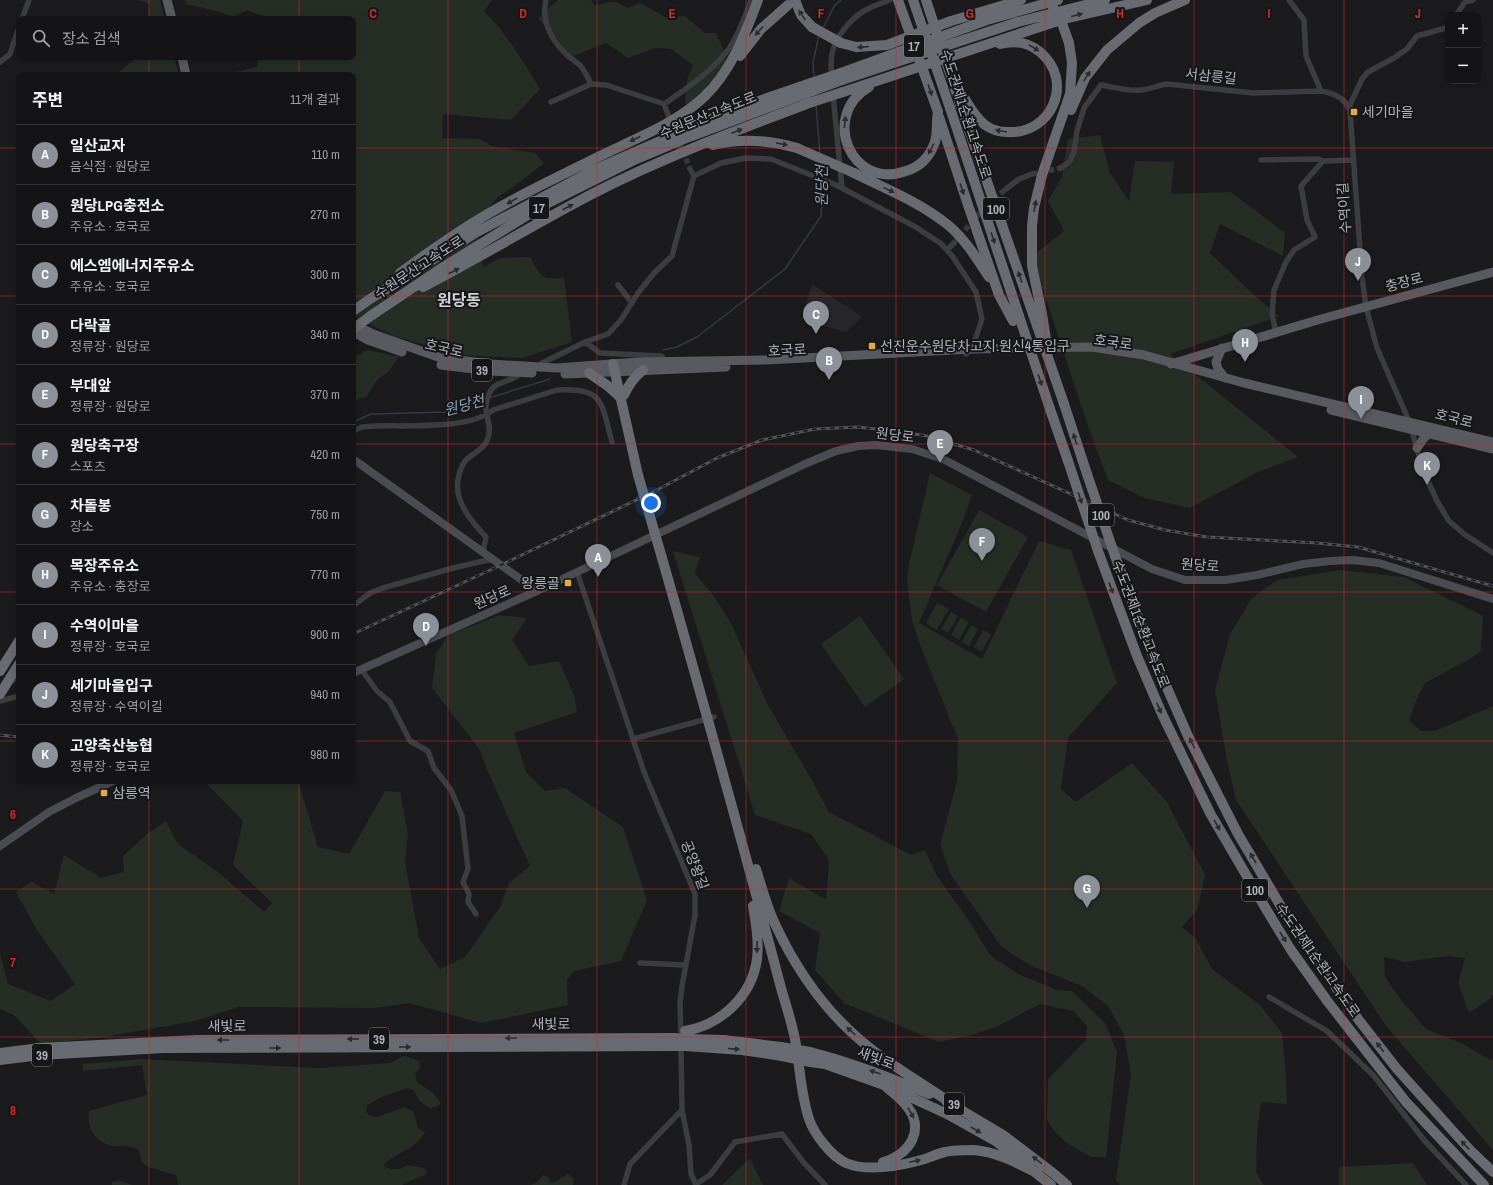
<!DOCTYPE html>
<html lang="ko">
<head>
<meta charset="utf-8">
<style>
	body { margin:0; font-family:"Archivo Narrow","Noto Sans KR",sans-serif; background:#212123; color:#f1f3f6 }
	.controls { position:absolute; right:12px; top:12px; display:grid; overflow:hidden; border-radius:8px; box-shadow:0 2px 6px #0003 }
	.controls button { width:36px; height:36px; display:grid; place-items:center; padding:0; border:0; border-bottom:1px solid #333335; background:#141416; color:#f1f3f6; font:20px sans-serif }
	.you { position:absolute; left:651px; top:503px; width:14px; height:14px; margin:-10px; border:3px solid #fff; border-radius:50%; background:#1a73e8; box-shadow:0 0 0 6px #1a73e833 }
	.badge { display:grid; place-items:center; width:26px; height:26px; border-radius:50%; background:#8c9099; color:#fff; font-size:13px; font-weight:700 }
	.pin { position:absolute; translate:-50% -33px; filter:drop-shadow(0 1px 2px #0008) }
	.pin::after { content:''; position:absolute; top:21px; width:14px; height:12px; background:inherit; clip-path:polygon(0 0,100% 0,50% 100%) }
	.list { margin:0; padding:0; list-style:none }
	h2 { display:flex; justify-content:space-between; align-items:center; height:52px; margin:0; padding:0 16px; font-size:17px }
	h2 small { font-size:13px; font-weight:400; color:#9d9ea1 }
	.list li { display:grid; grid-template-columns:26px 1fr auto; gap:12px; align-items:center; box-sizing:border-box; height:60px; padding:0 16px; border-top:1px solid #333335 }
	.list b { display:block; font-size:15px; white-space:nowrap }
	.list p { margin:0; font-size:13px; white-space:nowrap; color:#9d9ea1 }
	.list em { font-size:13px; font-style:normal; color:#9d9ea1 }
	.icon { flex:none; width:22px; height:22px; fill:none; stroke:currentColor; stroke-width:2; stroke-linecap:round; stroke-linejoin:round }
	.map { position:relative; flex:none; width:1493px; height:1185px; overflow:hidden }
	.search { position:absolute; background:#141416; box-shadow:0 2px 6px #0003; left:16px; top:16px; width:340px; height:44px; display:flex; align-items:center; gap:10px; box-sizing:border-box; padding:0 14px; border-radius:8px; color:#9d9ea1; font-size:15px }
	.panel { position:absolute; background:#141416; box-shadow:0 2px 6px #0003; left:16px; top:72px; width:340px; height:712px; border-radius:8px }
	.map>svg:first-child { display:block }
	.built { fill:#27272a }
	.green { fill:#252d25 }
	.lines { fill:none; stroke-linecap:round; stroke-linejoin:round }
	.stream { stroke:#313a40; stroke-width:1.5 }
	.street-tunnel { stroke:#38393d; stroke-width:5.5; stroke-dasharray:5.5 3; stroke-linecap:butt }
	.street { stroke:#3c3d41; stroke-width:5.5 }
	.secondary { stroke:#4a4c51; stroke-width:8 }
	.primary { stroke:#585a60; stroke-width:9 }
	.highway { stroke:#686b72; stroke-width:10 }
	.rail-casing { stroke:#515358; stroke-width:3 }
	.rail { stroke:#161618; stroke-width:1.5; stroke-dasharray:4.5; stroke-linecap:butt }
	.highway-bridge { stroke:#686b72; stroke-width:10 }
	.oneway { fill:#2a2b2e }
	.grid { fill:none; stroke:#d62828; stroke-width:1; stroke-opacity:0.55 }
	.poi-dot { fill:#e7a749; stroke:#161618; stroke-width:1.5 }
	.labels { text-anchor:middle; dominant-baseline:central; stroke-width:4; stroke-linejoin:round; paint-order:stroke }
	.shield { fill:#161618; stroke:#80848a; stroke-width:1 }
	.shield-label { font-size:13px; font-weight:bold; fill:#aeb3bb }
	.street-label { font-size:14px; fill:#aeb3bb; stroke:#161618 }
	.poi-label { font-size:14px; fill:#aeb3bb; stroke:#161618; text-anchor:start }
	.water-label { font-size:15px; font-style:italic; fill:#88a2b3; stroke:#161618 }
	.quarter-label { font-size:16px; font-weight:bold; fill:#cfd2d7; stroke:#161618 }
	.grid-label { font-size:13px; text-anchor:middle; font-weight:bold; fill:#d62828; stroke:#161618; stroke-width:4; stroke-linejoin:round; paint-order:stroke }
</style>
</head>
<body>
<div class="map">
<svg width="1493" height="1185" viewBox="0 0 1493 1185">
	<rect width="100%" height="100%" fill="#1b1b1d"/>
	<path class="built" d="M812,284L860,315L863,316L846,332L801,320Z"/>
	<path class="green" d="M138,0H160L165,19H148L150,4Z
		M185,0H492L484,11C507,34 523,61 540,89L511,120L443,114L442,138L479,139L494,147L535,153L544,163L516,185L498,197L476,223L483,267L500,258L530,257C542,278 540,279 564,278L572,342L522,358L459,355L394,336L353,316V75H222L257,67L259,57H353V19H263V16L247,10L233,17L213,10L186,4Z
		M558,0H591L595,6C611,0 613,0 628,8L640,3L667,18L685,16L705,33H716L724,51L726,65L686,112C685,93 684,83 693,65L671,49L656,48L628,58L606,43L571,57L556,37L538,19L547,9Z
		M137,57H174L179,75H118L119,72Z
		M1100,135L1110,173L1129,201L1135,161L1174,162L1171,194L1231,192L1285,233L1283,256L1220,224L1210,253L1254,295L1279,316L1170,354L1298,457L1258,472L1190,508L1145,498L1108,480L1084,415L1032,256L1064,231L1048,201L1062,177L1068,139Z
		M368,350L399,357L388,372L377,380L366,397L353,401V358Z
		M930,473L972,495L964,518L919,623L982,659L1039,541L1071,550L1117,683L1068,738L1061,789L1076,802L1132,763L1167,802L1205,875L1197,910L1182,927L1196,939L1212,969L1260,1005L1282,1033L1286,1077L1287,1104L1261,1102L1257,1134L1256,1172L1264,1185H1120L1116,1180L1131,1074L1124,1035L1108,1006L1082,986L1032,966L1013,955L1001,946L951,875L940,845L957,781L958,739L922,650L912,620L907,580L909,564Z
		M979,510L1028,537L986,612L937,585Z
		M673,551L700,557L695,573L712,594L730,621L768,705L813,782L829,812L911,855L925,850L937,876L967,918L991,956L1018,974L1057,990L1072,991L1105,1023L1117,1052L1106,1157H1091L1067,1143L1054,1131L1047,1120L1048,1079L1086,1040L1087,1026L1073,1011L1040,1004L998,1026L972,1035L939,1042L844,1003L815,970L820,933L779,911L789,878L826,900L829,860L811,834L755,815Z
		M1341,570L1404,577L1483,616L1481,651L1470,659L1425,683L1416,701L1409,720L1421,731H1435L1493,706V995L1490,999L1469,1013L1458,983L1465,958L1448,956L1405,962L1384,957L1385,977L1402,1001L1426,1029L1463,1044L1490,1060L1493,1059V1150L1386,1026L1236,800L1227,761L1215,690L1230,634L1252,598L1277,580Z
		M937,603L949,609L937,630L926,623Z
		M951,612L958,616L948,633L941,629Z
		M499,615L527,618L512,640L529,666L559,661L574,695L577,712L514,733L526,772L545,791L565,788L623,827L647,900L621,961L574,971L567,980L568,1005L481,1023L410,1003L374,1008L239,1007L195,1021L104,1037L41,1044L14,1015L0,1009V953L8,984L51,1001L75,984L37,930L16,892L31,882L54,894L64,855L101,878L124,872L123,856L147,834L166,821L178,844L218,872L264,912L272,903L233,865L243,821L204,781H298L318,847L349,854L385,791L400,792L408,834L405,862L419,938L440,969L465,957L500,907L509,883L530,866L488,772L480,750L432,688L436,654L448,635Z
		M860,616L904,679L865,707L821,644Z
		M961,617L969,622L959,640L951,635Z
		M971,625L978,629L969,646L962,642Z
		M983,630L991,634L982,652L974,647Z
		M404,1056L412,1058L419,1061L420,1068L415,1073L417,1082L433,1093L441,1103L436,1107L430,1108L419,1101L414,1090L407,1088L382,1097L367,1105L366,1112L370,1116L377,1117L404,1107L413,1111L418,1128L425,1132C416,1149 398,1152 384,1164L385,1167L392,1169H400L407,1165L424,1168L427,1174L402,1185H178V1183L176,1175L151,1168L142,1163L138,1149C134,1148 130,1146 126,1146C121,1145 117,1147 113,1146C96,1143 86,1128 89,1111L147,1095L142,1065L83,1071L82,1064L140,1059L318,1068L390,1063Z
		M750,1158L763,1185H722Z
		M1413,1163L1427,1185H1339V1167Z
		M568,1174L574,1179L573,1185H530L536,1183L543,1175L548,1177L551,1183C558,1181 562,1177 568,1174Z
		M118,1180L132,1185H112V1182Z"/>
	<g class="lines">
		<path class="stream" d="M823,28L835,5L841,0
			M814,77L813,62L819,35
			M816,105L820,155
			M821,162L823,178
			M663,350L677,347L697,337L785,269L821,216L823,182
			M489,398L550,379
			M353,422L371,414L447,412L486,400
			M13,682L19,679"/>
		<path class="street-tunnel" d="M670,119L690,169
			M1032,174L1061,168
			M954,243L988,203L1006,189"/>
		<path class="street" d="M546,0C541,22 552,41 568,56C572,59 576,62 580,65C585,71 588,78 591,84
			M1289,0L1304,20L1306,56L1321,91
			M1456,15L1465,2L1473,0
			M22,19L29,0
			M0,62L10,54L19,27
			M832,78C831,68 830,59 833,50C836,36 852,18 864,11C872,6 882,3 890,0
			M833,94L842,188
			M551,102L591,84L606,85L664,104
			M1349,107L1362,79L1368,72L1394,58L1407,49L1417,36L1446,28L1448,26
			M669,117L664,104C687,88 710,73 728,50C738,36 745,17 751,0
			M1261,160L1318,159L1323,161L1353,160
			M1061,168L1070,161L1074,152L1077,131L1084,108L1101,85C1114,87 1129,92 1142,90C1151,89 1158,85 1167,84L1253,93L1321,91C1334,93 1346,99 1350,111L1362,277L1366,307L1377,348L1409,421L1423,470L1437,501L1449,521L1464,534L1493,553
			M694,176L721,163L746,158L771,159L836,185L914,226L940,243L947,250L953,257L976,292L982,319L972,349L966,354
			M1006,189L1019,179L1032,174
			M947,250L954,243
			M618,285L632,303
			M1276,332L1272,314L1274,290L1286,262L1294,250L1315,237L1307,220L1301,186L1323,161
			M585,342L600,353L661,356L666,361
			M542,363L585,342L608,334L621,320L638,293L655,272L672,256L694,176L690,169
			M353,431L362,427L374,426C405,425 470,430 493,410L557,390C605,387 601,403 612,442
			M483,552L486,537C470,520 452,499 459,475C460,471 462,465 465,461C473,453 485,449 488,438C492,428 487,420 486,411C485,403 489,390 495,386C502,382 510,380 517,376
			M577,572L644,772L695,894V915L682,986L680,1003L681,1036
			M353,606L370,593L383,588L453,568L492,559
			M361,669L377,691L390,702L410,741L428,751L434,768L451,790L462,816L468,869L463,882L469,894L468,902L476,914
			M0,701L19,696
			M633,739L714,717
			M640,963L686,965
			M1269,997L1327,1031L1374,1076L1424,1140L1466,1185
			M682,1110L689,1145L691,1174L696,1185
			M696,1184L710,1175L735,1142L782,1134L804,1163L825,1185
			M624,1185L630,1164L682,1110L681,1045"/>
		<path class="secondary" d="M353,459L537,591
			M353,673L537,591L805,464L836,451L858,446L876,445L912,449L943,459L1152,569L1185,580H1226L1257,575L1303,564L1330,561L1353,560L1379,563L1493,599
			M0,846L49,812L76,798L113,781"/>
		<path class="primary" d="M167,0L172,19
			M182,57L186,75
			M353,324L373,334L441,358L491,364L557,368L638,362L767,360L972,349L1092,347L1144,355L1244,383L1493,442
			M353,332L368,340L402,352
			M1222,348L1216,362L1218,369L1225,378
			M1171,364L1321,319L1493,272
			M441,365L490,371L532,373
			M565,374L726,367
			M1331,410L1493,449
			M1417,448L1424,438L1430,433"/>
		<path class="highway" d="M795,0L801,15L812,27
			M841,43L856,47L887,45L951,21L1021,0
			M740,56L761,29L788,5
			M841,73L987,20L1058,0
			M842,80L1018,22L1105,0
			M956,83C964,97 972,114 985,125C992,130 999,132 1007,132C1052,135 1075,81 1040,52C1029,43 1015,40 1000,44
			M869,87C820,115 851,191 906,171C920,167 930,156 935,142C938,132 936,121 938,112
			M843,92L1064,19L1147,0
			M960,104L1033,314
			M950,108L1019,316
			M1071,110L1085,78L1107,50L1139,23L1155,13L1185,0
			M939,117L967,202L999,295L1013,321
			M713,145C741,138 769,140 797,148
			M854,173C886,189 920,202 948,225C965,239 977,259 989,277
			M400,273C422,257 444,241 468,226C506,202 547,182 588,162C626,142 672,127 704,97C731,72 745,34 758,0
			M423,287C481,257 536,223 594,193C664,157 738,130 812,102
			M353,311L370,299L475,233L596,169L724,113L811,83
			M1042,314L1032,266V226L1034,208L1042,175L1070,94L1072,63L1069,43
			M372,315L445,266L544,205L632,161L689,137L812,91
			M613,364L638,475
			M589,373L608,386L620,397
			M624,395C629,384 634,377 643,370
			M1064,404L1087,474
			M1050,409L1068,461
			M1098,551L1137,656L1162,714L1210,813L1266,909L1291,950L1328,1002L1406,1102L1484,1185
			M1115,556L1150,649L1188,736L1238,834L1286,915L1358,1019L1397,1069L1470,1150L1493,1172
			M662,558C703,701 743,844 781,988C786,1006 793,1025 796,1045C800,1069 801,1095 809,1119C814,1134 831,1156 846,1163C867,1172 900,1166 921,1160C929,1158 936,1154 945,1152C953,1150 965,1150 974,1150C997,1152 1017,1163 1037,1173
			M0,671L19,641
			M0,694L19,664
			M756,869C762,888 767,908 776,926C799,975 831,1019 875,1052C899,1070 926,1086 951,1103
			M685,1031C721,1025 752,996 757,959C759,941 756,924 753,906
			M685,1039L724,1040L781,1047
			M685,1046L742,1050L782,1056
			M810,1052C851,1062 890,1078 929,1094
			M0,1053L40,1048L197,1040L674,1038
			M0,1060L40,1055L163,1048L674,1046
			M811,1062L825,1064L884,1085L947,1114L997,1142L1051,1185
			M946,1101L1003,1135L1053,1173L1067,1185
			M883,1162C910,1155 927,1128 905,1104C899,1097 891,1091 884,1085"/>
		<g class="rail-casing">
			<path id="rail" d="M353,634L501,565L655,491L717,458L762,440L815,429L858,427L902,432L927,436L974,450L1128,520L1165,530L1207,537L1317,543L1358,547L1493,586
				M0,735L19,737"/>
		</g>
		<use href="#rail" class="rail"/>
		<path class="highway-bridge" d="M898,0L938,112
			M913,0L950,108
			M926,0L960,104
			M1049,0L1062,23L1069,43
			M812,27L841,43
			M811,83L841,73
			M812,91L842,80
			M812,102L843,92
			M797,148L854,173
			M1033,314L1064,404
			M1042,314L1046,339
			M1019,316L1050,409
			M353,329L372,315
			M1068,461L1098,551
			M1087,474L1115,556
			M638,475L662,558
			M674,1038L685,1039
			M674,1046H685
			M781,1047L810,1052
			M782,1056L811,1062"/>
	</g>
	<defs><path id="oneway-solid" d="M-6-.8H1V-3.2L6.5 0L1 3.2V.8H-6Z"/></defs>
	<g class="oneway">
		<use href="#oneway-solid" transform="translate(802 15) rotate(-123)"/>
		<use href="#oneway-solid" transform="translate(1077 15) rotate(-15)"/>
		<use href="#oneway-solid" transform="translate(759 31) rotate(132)"/>
		<use href="#oneway-solid" transform="translate(863 47) rotate(175)"/>
		<use href="#oneway-solid" transform="translate(1034 48) rotate(31)"/>
		<use href="#oneway-solid" transform="translate(1087 76) rotate(-58)"/>
		<use href="#oneway-solid" transform="translate(930 90) rotate(71)"/>
		<use href="#oneway-solid" transform="translate(845 122) rotate(-84)"/>
		<use href="#oneway-solid" transform="translate(737 131) rotate(-21)"/>
		<use href="#oneway-solid" transform="translate(1001 131) rotate(-170)"/>
		<use href="#oneway-solid" transform="translate(635 139) rotate(155)"/>
		<use href="#oneway-solid" transform="translate(782 144) rotate(11)"/>
		<use href="#oneway-solid" transform="translate(931 149) rotate(118)"/>
		<use href="#oneway-solid" transform="translate(962 189) rotate(72)"/>
		<use href="#oneway-solid" transform="translate(889 190) rotate(26)"/>
		<use href="#oneway-solid" transform="translate(512 201) rotate(151)"/>
		<use href="#oneway-solid" transform="translate(1035 206) rotate(-80)"/>
		<use href="#oneway-solid" transform="translate(568 207) rotate(-28)"/>
		<use href="#oneway-solid" transform="translate(993 238) rotate(72)"/>
		<use href="#oneway-solid" transform="translate(454 271) rotate(-27)"/>
		<use href="#oneway-solid" transform="translate(1020 277) rotate(-109)"/>
		<use href="#oneway-solid" transform="translate(1040 380) rotate(71)"/>
		<use href="#oneway-solid" transform="translate(1075 439) rotate(-108)"/>
		<use href="#oneway-solid" transform="translate(1080 498) rotate(71)"/>
		<use href="#oneway-solid" transform="translate(1111 588) rotate(69)"/>
		<use href="#oneway-solid" transform="translate(1159 708) rotate(67)"/>
		<use href="#oneway-solid" transform="translate(1192 743) rotate(-116)"/>
		<use href="#oneway-solid" transform="translate(1217 825) rotate(60)"/>
		<use href="#oneway-solid" transform="translate(1253 858) rotate(-120)"/>
		<use href="#oneway-solid" transform="translate(1283 937) rotate(58)"/>
		<use href="#oneway-solid" transform="translate(757 947) rotate(92)"/>
		<use href="#oneway-solid" transform="translate(851 1031) rotate(-138)"/>
		<use href="#oneway-solid" transform="translate(511 1038) rotate(180)"/>
		<use href="#oneway-solid" transform="translate(353 1039) rotate(180)"/>
		<use href="#oneway-solid" transform="translate(223 1040) rotate(180)"/>
		<use href="#oneway-solid" transform="translate(405 1047)"/>
		<use href="#oneway-solid" transform="translate(1380 1047) rotate(-128)"/>
		<use href="#oneway-solid" transform="translate(275 1048)"/>
		<use href="#oneway-solid" transform="translate(734 1049) rotate(5)"/>
		<use href="#oneway-solid" transform="translate(875 1072) rotate(-161)"/>
		<use href="#oneway-solid" transform="translate(911 1113) rotate(61)"/>
		<use href="#oneway-solid" transform="translate(976 1130) rotate(30)"/>
		<use href="#oneway-solid" transform="translate(1465 1145) rotate(-133)"/>
		<use href="#oneway-solid" transform="translate(1037 1160) rotate(-143)"/>
		<use href="#oneway-solid" transform="translate(915 1161) rotate(-12)"/>
	</g>
	<path class="grid" d="M149,0V19M299,0V19M448,0V1185M597,0V1185M746,0V1185M896,0V1185M1045,0V1185M1194,0V1185M1344,0V1185M149,57V75M299,57V75M0,148H19M353,148H1493M0,296H19M353,296H1493M0,444H19M353,444H1493M0,592H19M353,592H1493M0,741H19M353,741H1493M149,781V1185M299,781V1185M0,889H1493M0,1037H1493"/>
	<g class="poi-dot">
		<rect x="1350" y="108" width="8" height="8" rx="2"/>
		<rect x="868" y="342" width="8" height="8" rx="2"/>
		<rect x="564" y="579" width="8" height="8" rx="2"/>
		<rect x="100" y="789" width="8" height="8" rx="2"/>
	</g>
	<g class="labels">
		<g class="shield">
			<rect x="904" y="35" width="20" height="22" rx="3"/>
			<rect x="529" y="197" width="20" height="22" rx="3"/>
			<rect x="983" y="198" width="26" height="22" rx="3"/>
			<rect x="472" y="359" width="20" height="22" rx="3"/>
			<rect x="1088" y="504" width="26" height="22" rx="3"/>
			<rect x="1242" y="879" width="26" height="22" rx="3"/>
			<rect x="369" y="1028" width="20" height="22" rx="3"/>
			<rect x="32" y="1044" width="20" height="22" rx="3"/>
			<rect x="944" y="1093" width="20" height="22" rx="3"/>
		</g>
		<g class="shield-label">
			<text x="914" y="46">17</text>
			<text x="539" y="208">17</text>
			<text x="996" y="209">100</text>
			<text x="482" y="370">39</text>
			<text x="1101" y="515">100</text>
			<text x="1255" y="890">100</text>
			<text x="379" y="1039">39</text>
			<text x="42" y="1055">39</text>
			<text x="954" y="1104">39</text>
		</g>
		<g class="street-label">
			<text transform="translate(1211 76) rotate(6)">서삼릉길</text>
			<text transform="translate(966 114) rotate(72)">수도권제1순환고속도로</text>
			<text transform="translate(708 115) rotate(-22)">수원문산고속도로</text>
			<text transform="translate(1344 208) rotate(-94)">수역이길</text>
			<text transform="translate(419 267) rotate(-33)">수원문산고속도로</text>
			<text transform="translate(1404 282) rotate(-15)">충장로</text>
			<text transform="translate(1113 342) rotate(8)">호국로</text>
			<text transform="translate(444 348) rotate(13)">호국로</text>
			<text transform="translate(787 350) rotate(-3)">호국로</text>
			<text transform="translate(1454 418) rotate(14)">호국로</text>
			<text transform="translate(895 435) rotate(7)">원당로</text>
			<text transform="translate(1200 565) rotate(4)">원당로</text>
			<text transform="translate(492 597) rotate(-24)">원당로</text>
			<text transform="translate(1141 624) rotate(69)">수도권제1순환고속도로</text>
			<text transform="translate(695 865) rotate(69)">공양왕길</text>
			<text transform="translate(1318 960) rotate(55)">수도권제1순환고속도로</text>
			<text x="551" y="1024">새빛로</text>
			<text x="227" y="1026">새빛로</text>
			<text transform="translate(876 1058) rotate(20)">새빛로</text>
		</g>
		<g class="poi-label">
			<text x="1362" y="112">세기마을</text>
			<text x="880" y="346">선진운수원당차고지.원신4통입구</text>
			<text x="560" y="583" text-anchor="end">왕릉골</text>
			<text x="112" y="793">삼릉역</text>
		</g>
		<g class="water-label">
			<text transform="translate(821 186) rotate(-90)">원당천</text>
			<text transform="translate(464 405) rotate(-15)">원당천</text>
		</g>
		<g class="quarter-label">
			<text x="459" y="300">원당동</text>
		</g>
	</g>
	<g class="grid-label">
		<text x="373" y="18">C</text>
		<text x="523" y="18">D</text>
		<text x="672" y="18">E</text>
		<text x="821" y="18">F</text>
		<text x="970" y="18">G</text>
		<text x="1120" y="18">H</text>
		<text x="1269" y="18">I</text>
		<text x="1418" y="18">J</text>
		<text x="13" y="819">6</text>
		<text x="13" y="967">7</text>
		<text x="13" y="1115">8</text>
	</g>
</svg>
<div class="controls">
<button>+</button>
<button>−</button>
</div>
<div class="you"></div>
<div class="pin badge" style="left:598px;top:577px">A</div>
<div class="pin badge" style="left:829px;top:380px">B</div>
<div class="pin badge" style="left:816px;top:334px">C</div>
<div class="pin badge" style="left:426px;top:646px">D</div>
<div class="pin badge" style="left:940px;top:463px">E</div>
<div class="pin badge" style="left:982px;top:561px">F</div>
<div class="pin badge" style="left:1087px;top:908px">G</div>
<div class="pin badge" style="left:1245px;top:362px">H</div>
<div class="pin badge" style="left:1361px;top:419px">I</div>
<div class="pin badge" style="left:1358px;top:281px">J</div>
<div class="pin badge" style="left:1427px;top:485px">K</div>
<div class="search"><svg class="icon" aria-label="search" viewBox="0 0 24 24"><circle cx="10" cy="10" r="6"/><path d="M15 15l6 6"/></svg>장소 검색</div>
<section class="panel">
<h2>주변<small>11개 결과</small></h2>
<ul class="list">
<li><span class="badge">A</span><div><b>일산교자</b><p>음식점 · 원당로</p></div><em>110 m</em></li>
<li><span class="badge">B</span><div><b>원당LPG충전소</b><p>주유소 · 호국로</p></div><em>270 m</em></li>
<li><span class="badge">C</span><div><b>에스엠에너지주유소</b><p>주유소 · 호국로</p></div><em>300 m</em></li>
<li><span class="badge">D</span><div><b>다락골</b><p>정류장 · 원당로</p></div><em>340 m</em></li>
<li><span class="badge">E</span><div><b>부대앞</b><p>정류장 · 원당로</p></div><em>370 m</em></li>
<li><span class="badge">F</span><div><b>원당축구장</b><p>스포츠</p></div><em>420 m</em></li>
<li><span class="badge">G</span><div><b>차돌봉</b><p>장소</p></div><em>750 m</em></li>
<li><span class="badge">H</span><div><b>목장주유소</b><p>주유소 · 충장로</p></div><em>770 m</em></li>
<li><span class="badge">I</span><div><b>수역이마을</b><p>정류장 · 호국로</p></div><em>900 m</em></li>
<li><span class="badge">J</span><div><b>세기마을입구</b><p>정류장 · 수역이길</p></div><em>940 m</em></li>
<li><span class="badge">K</span><div><b>고양축산농협</b><p>정류장 · 호국로</p></div><em>980 m</em></li>
</ul>
</section>
</div>
</body>
</html>
